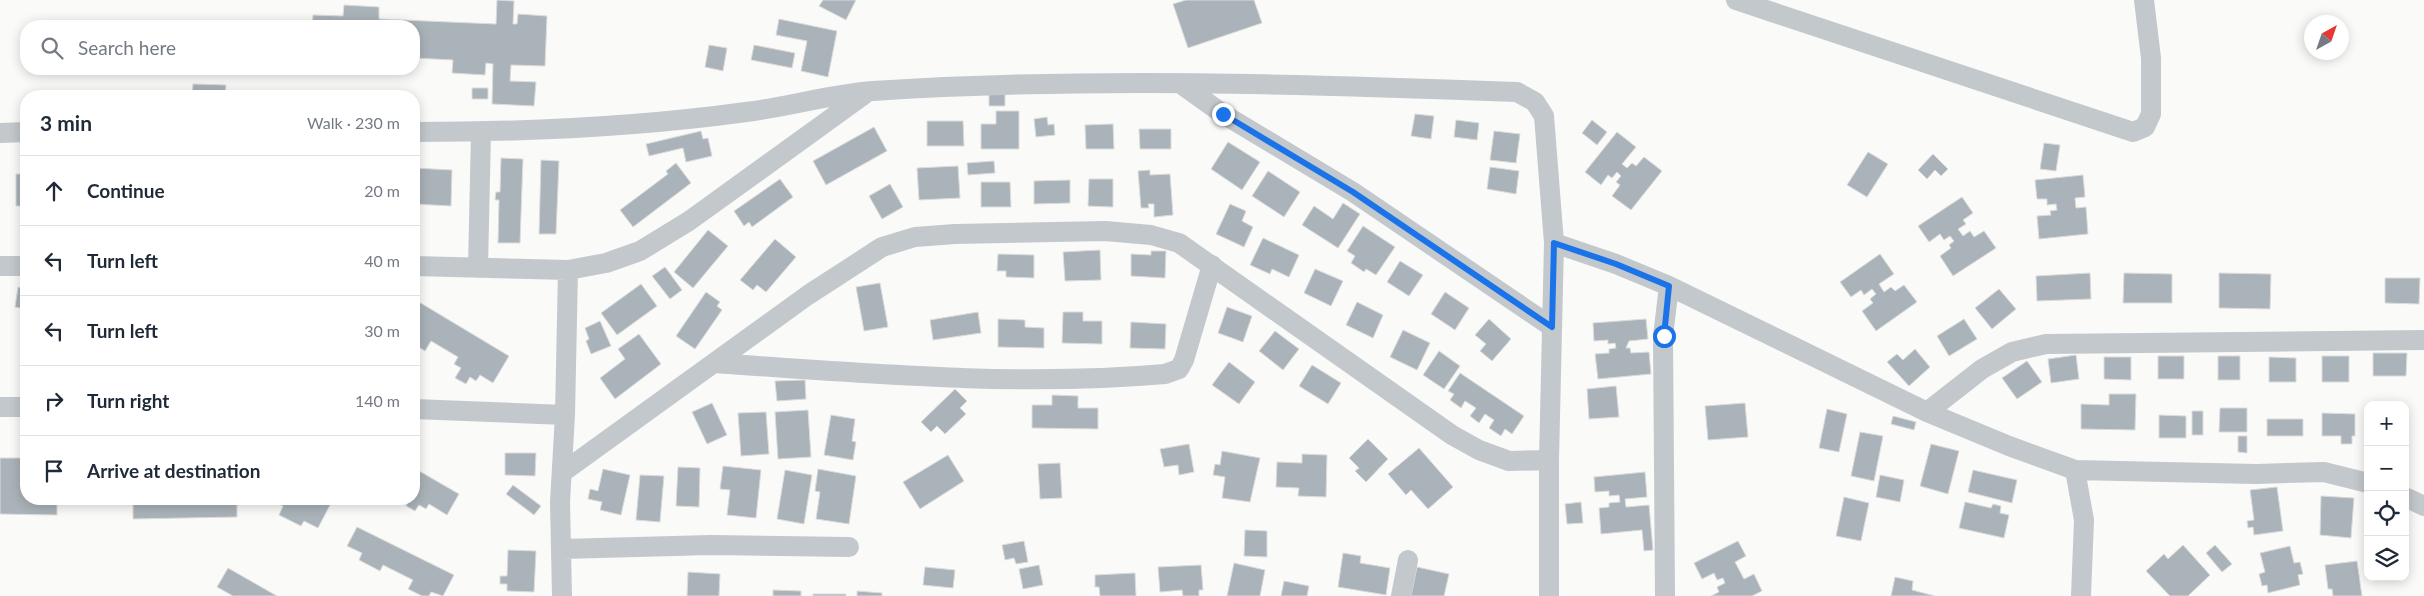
<!DOCTYPE html>
<html lang="en">
<head>
<meta charset="utf-8">
<style>
	body { margin:0; font-family:Lato,sans-serif; background:#f6f6f7; color:#1f2937 }
	.controls { position:absolute; right:15px; bottom:15px; display:grid; overflow:hidden; border-radius:10px; box-shadow:0 2px 12px #0003 }
	.controls button { width:45px; height:45px; display:grid; place-items:center; padding:0; border:0; border-bottom:1px solid #e0e1e3; background:#fff; color:#1f2937; font:25px sans-serif }
	.compass { position:absolute; left:2304px; top:15px; width:45px; height:45px; border-radius:50%; background:#fff; box-shadow:0 2px 12px #0003; rotate:40deg }
	.stop { position:absolute; width:15px; height:15px; margin:-11px; border:4px solid #1a73e8; border-radius:50%; background:#fff }
	.stop.end { background:#1a73e8; border-color:#fff; box-shadow:0 1px 5px #0008 }
	.list { margin:0; padding:0; list-style:none }
	h2 { display:flex; justify-content:space-between; align-items:center; height:65px; margin:0; padding:0 20px; font-size:21px }
	h2 small { font-size:16px; font-weight:400; color:#747a83 }
	.list li { display:grid; grid-template-columns:32px 1fr auto; gap:15px; align-items:center; box-sizing:border-box; height:70px; padding:0 20px; border-top:1px solid #e0e1e3 }
	.list b { display:block; font-size:19px; white-space:nowrap }
	.list em { font-size:16px; font-style:normal; color:#747a83 }
	.icon { flex:none; width:28px; height:28px; fill:none; stroke:currentColor; stroke-width:2; stroke-linecap:round; stroke-linejoin:round }
	.map { position:relative; flex:none; width:2424px; height:596px; overflow:hidden }
	.search { position:absolute; background:#fff; box-shadow:0 2px 12px #0003; left:20px; top:20px; width:400px; height:55px; display:flex; align-items:center; gap:12px; box-sizing:border-box; padding:0 18px; border-radius:20px; color:#747a83; font-size:19px }
	.panel { position:absolute; background:#fff; box-shadow:0 2px 12px #0003; left:20px; top:90px; width:400px; height:415px; border-radius:20px }
	.map>svg:first-child { display:block }
	.building { fill:#aab3b9; stroke:#dcdcda }
	.lines { fill:none; stroke-linecap:round; stroke-linejoin:round }
	.minor { stroke:#c3c8cc; stroke-width:20 }
	.route { stroke:#1a73e8; stroke-width:6 }
</style>
</head>
<body>
<div class="map">
<svg width="2424" height="596" viewBox="0 0 2424 596">
	<rect width="100%" height="100%" fill="#fafaf8"/>
	<path class="building" d="M497,0L514,1L513,24H517L518,14L547,16L545,66L511,65L510,81L536,82L534,106L492,104L493,64L486,63L485,75L452,73L453,60L414,58V26H312L313,15L343,16L344,5L379,7V19L496,24Z
		M823,0H856L846,20L819,6Z
		M1186,0H1254L1262,23L1188,48L1173,4Z
		M779,19L837,31L828,77L801,71L807,41L776,35Z
		M709,45L727,48L723,71L705,67Z
		M754,45L795,53L792,68L751,60Z
		M318,69H375V73L318,71Z
		M193,84L226,85L225,96H192Z
		M472,88H488V99H472Z
		M989,94H1005V106H989Z
		M996,111H1019V149H981V124H996Z
		M1415,114L1434,116L1431,139L1411,136Z
		M1047,117L1048,125L1054,124L1055,135L1036,137L1034,119Z
		M1456,120L1479,123L1477,140L1454,137Z
		M1592,120L1607,132L1597,145L1582,133Z
		M927,121H963L964,146H927Z
		M1113,124L1114,149H1086L1085,125Z
		M874,127L887,151L826,185L813,161Z
		M1139,129H1171V149H1140Z
		M701,131L703,139L708,138L712,156L686,162L683,148L649,156L646,144Z
		M1494,131L1520,134L1516,163L1490,160Z
		M1617,132L1636,147L1622,164L1627,168L1632,163L1636,166L1644,157L1662,171L1631,210L1612,196L1620,185L1616,182L1621,176L1617,172L1612,178L1608,175L1601,185L1585,172Z
		M1228,142L1260,162L1242,190L1211,169Z
		M2044,143L2060,145L2056,171L2040,169Z
		M1868,152L1888,164L1867,197L1847,185Z
		M1933,154L1948,169L1941,176L1935,170L1927,179L1918,170Z
		M501,158L523,159L520,243H498L499,200H495L496,192H500Z
		M541,160L559,161L556,234H539Z
		M994,161L995,173L968,175L967,163Z
		M676,163L691,183L633,227L620,210L668,174L666,171Z
		M958,166L960,198L919,200L917,168Z
		M1490,167L1519,171L1516,194L1487,189Z
		M414,168L452,170L451,206L414,204Z
		M1150,170V175L1170,174L1173,215L1154,217V204H1148L1149,208H1141L1138,171Z
		M1268,171L1300,192L1284,217L1252,196Z
		M16,174H26V206H16Z
		M2083,175L2085,197L2075,198L2076,208L2086,207L2088,234L2039,239L2037,216L2051,215L2050,211L2057,210L2056,204L2047,205V199H2037L2035,180Z
		M780,179L793,197L752,227L749,222L744,226L734,211Z
		M1089,179H1113V207L1088,206Z
		M1070,180V203L1034,204V181Z
		M981,182H1010L1011,207H981Z
		M890,184L903,207L882,219L869,196Z
		M1962,197L1973,213L1963,220L1966,224L1958,229L1963,236L1970,231L1974,237L1984,231L1996,248L1953,276L1940,256L1951,248L1949,245L1954,241L1950,236L1944,240L1940,234L1929,242L1918,226Z
		M1343,203L1360,214L1338,248L1302,225L1314,206L1333,219Z
		M1230,204L1246,211L1242,221L1253,227L1244,247L1216,234Z
		M1363,226L1395,247L1376,275L1366,269L1364,272L1351,263L1355,256L1347,251Z
		M708,230L728,246L693,288L674,272Z
		M1263,238L1299,255L1289,277L1272,269L1270,274L1250,265Z
		M775,239L796,257L766,292L757,285L753,290L740,280Z
		M1100,250L1101,280L1065,281L1063,252Z
		M1151,251H1166L1165,278L1131,276V254L1151,255Z
		M998,254L1034,255V278L1006,277V271H997Z
		M1880,254L1894,274L1879,284L1884,292L1891,287L1895,291L1904,285L1917,302L1876,331L1862,311L1873,303L1870,299L1876,294L1872,289L1864,295L1861,290L1851,297L1840,282Z
		M1400,261L1423,275L1409,296L1387,282Z
		M665,267L682,290L670,299L652,276Z
		M1315,269L1343,281L1331,306L1304,293Z
		M2090,273L2091,299L2037,301L2036,276Z
		M2124,273L2172,274V303H2123Z
		M2219,273L2271,274L2270,309L2219,308Z
		M2385,278H2420L2419,304L2385,303Z
		M880,283L888,327L864,331L856,287Z
		M641,284L657,306L617,335L601,313Z
		M18,287L26,289V309L15,307Z
		M1999,289L2016,309L1992,329L1975,308Z
		M706,292L720,302L717,306L722,310L695,349L676,336Z
		M1445,292L1469,308L1455,330L1431,314Z
		M414,299L509,356L493,383L480,375L476,381L470,377L466,384L455,378L461,368L454,364L458,357L431,341L425,351L414,344Z
		M1357,302L1383,315L1373,338L1346,325Z
		M1227,307L1252,316L1243,342L1218,333Z
		M978,312L981,333L933,340L930,320Z
		M1063,312H1083V321H1102V344L1062,343Z
		M998,319L1025,320V327L1044,328V348L998,347Z
		M1489,319L1511,339L1492,361L1480,351L1486,344L1475,335Z
		M1646,319L1648,339L1629,341L1626,348H1630L1631,353L1649,352L1651,374L1598,379L1595,354L1609,353V349L1616,348L1615,343L1608,344V340L1594,341L1593,323Z
		M1964,319L1977,339L1949,356L1937,336Z
		M600,321L611,346L591,354L586,341L589,339L585,328Z
		M1131,322L1166,324L1165,349L1130,348Z
		M1403,330L1430,343L1417,370L1390,357Z
		M1275,331L1299,349L1283,370L1259,351Z
		M639,334L661,364L615,399L600,378L625,359L618,349Z
		M1915,349L1930,367L1909,386L1887,362L1897,354L1903,360Z
		M1439,351L1460,366L1444,389L1423,375Z
		M2373,353H2407L2406,376H2373Z
		M2076,355L2079,379L2051,383L2048,359Z
		M2158,356H2184V379H2158Z
		M2218,356H2240V380H2218Z
		M2322,356H2349V382H2322Z
		M2104,357H2131V380L2104,379Z
		M2269,357L2296,358V382H2269Z
		M2027,361L2042,382L2017,399L2002,378Z
		M1229,362L1255,382L1239,404L1212,385Z
		M1312,365L1341,383L1328,404L1299,386Z
		M1460,373L1524,416L1512,434L1505,429L1501,436L1489,428L1494,420L1485,414L1479,423L1470,416L1476,408L1465,401L1461,408L1450,400L1454,394L1448,391Z
		M805,380L806,399L777,401L775,381Z
		M1616,386L1619,417L1589,419L1587,389Z
		M955,389L967,401L960,408L966,414L945,434L937,426L931,432L921,422Z
		M2109,394H2136L2135,430L2081,429V404L2109,405Z
		M1052,395L1078,396V408H1098V429L1032,428V405H1052Z
		M712,403L727,435L707,444L692,412Z
		M1745,403L1748,437L1708,440L1705,406Z
		M2220,408H2247V432H2219Z
		M1827,409L1847,414L1839,452L1819,448Z
		M808,410L811,457L778,459L775,412Z
		M2192,411H2203V435H2192Z
		M766,412L769,454L741,456L738,413Z
		M2322,413L2355,414V436H2352V444H2341V436H2322Z
		M831,415L855,419L852,441L856,442L853,460L824,455Z
		M2159,415L2186,416V438H2159Z
		M1893,416L1916,422L1914,430L1891,424Z
		M2267,419H2303V436H2267Z
		M1860,432L1883,436L1874,481L1851,476Z
		M2238,436H2247V453L2238,452Z
		M1368,439L1388,459L1366,482L1355,471L1359,468L1349,458Z
		M1189,444L1194,472L1179,475L1178,465L1164,467L1160,449Z
		M1931,444L1959,451L1948,494L1920,486Z
		M1419,448L1453,487L1428,509L1411,490L1406,495L1388,474Z
		M1222,451L1260,458L1250,502L1222,498L1225,477L1213,475L1215,464L1220,465Z
		M505,453H536L535,476L505,475Z
		M1302,454L1327,455L1326,497L1298,496L1299,488L1276,487L1277,462L1302,463Z
		M948,455L964,481L920,509L903,482Z
		M0,458H26V499H57V515L0,514Z
		M1060,463L1062,498L1040,499L1038,464Z
		M723,466L761,470L756,518L727,515L730,490L720,489Z
		M678,467L700,468L699,507L676,506Z
		M414,468L459,494L447,515L429,504L426,509L419,505L415,511L406,506L410,499H414Z
		M603,469L630,475L621,515L600,510L602,502L588,499L590,489L598,491Z
		M818,469L856,476L849,524L816,519L820,492L815,491Z
		M785,470L812,475L804,524L777,519Z
		M1973,470L2017,480L2012,503L1968,492Z
		M1645,472L1647,497L1625,499L1626,507L1649,505L1653,550L1644,551L1642,530L1601,534L1599,508L1609,507V503L1620,502L1619,495L1609,496V491L1595,492L1594,477Z
		M640,475L664,476L660,522L636,520Z
		M1880,475L1904,480L1900,502L1876,497Z
		M513,485L541,506L534,515L506,494Z
		M2277,487L2283,531L2254,535L2253,527L2248,528L2247,521L2254,520L2250,490Z
		M2321,496L2354,498L2351,538L2320,535Z
		M1844,497L1869,503L1861,541L1836,536Z
		M141,499H237V517L133,519V501L141,502Z
		M270,499H317L330,505L318,528L304,521L301,526L279,515L283,506Z
		M1581,502L1583,523L1567,524L1565,504Z
		M1965,502L1991,508L1993,504L2001,506L2000,513L2009,515L2004,538L1959,528Z
		M357,527L454,575L443,596L431,592L429,596H422L408,589L413,580L383,565L380,571L359,560L362,553L347,546Z
		M1245,530L1267,531V557L1244,556Z
		M1024,541L1028,562L1016,564L1014,558L1005,560L1002,545Z
		M1738,541L1746,556L1735,562L1744,579L1754,574L1762,591L1752,596H1711L1719,592L1717,587L1725,583L1723,578L1717,580L1714,573L1702,579L1694,563Z
		M2183,545L2210,575L2188,596H2170L2146,571L2164,554L2168,559Z
		M2215,545L2232,564L2222,572L2206,553Z
		M2290,546L2294,563L2300,562L2303,574L2298,575L2300,585L2268,593L2267,585L2262,586L2259,574L2265,572L2260,553Z
		M508,550L536,551L534,592L507,591V584H500V576H507Z
		M1343,553L1361,556L1360,563L1390,568L1386,595L1338,587Z
		M2357,561L2362,596H2333L2332,589H2328L2325,565Z
		M1234,563L1265,570L1260,596H1227Z
		M1039,565L1043,585L1023,589L1019,569Z
		M1201,565L1203,590H1199V596H1183L1182,590L1160,592L1158,567Z
		M925,567L955,570L953,588L923,585Z
		M1417,567L1449,574L1444,596H1411Z
		M228,568L277,596H233L217,587Z
		M688,572L720,574L719,596H687Z
		M1135,573L1136,596H1100L1099,587H1095V575Z
		M1895,577L1913,581L1912,590L1935,596H1891Z
		M1284,581L1309,586L1307,596H1281Z
		M773,590L801,591V596H773Z
		M857,591L882,593V596H857Z
		M813,594H846V596H813Z"/>
	<g class="lines">
		<path class="minor" d="M1736,0L2133,132L2145,127L2151,114V58L2144,0
			M1181,84L1223,114L1353,192L1552,327
			M414,132C525,132 637,127 746,112C788,107 831,94 873,91C1087,77 1303,84 1517,92L1535,102L1544,116L1554,243L1549,460V596
			M0,133L26,132
			M1554,243L1616,264L1669,286L1927,412L2009,446L2075,470L2256,474L2324,472L2368,483
			M0,266H26
			M414,266L568,270L606,263L640,251L689,221L865,94
			M478,268L481,132
			M714,363C863,373 1015,387 1165,374L1179,369L1184,360L1212,265
			M0,407H26
			M414,409L565,415
			M1927,412L1982,369L2012,352L2046,344L2424,340
			M2075,470L2084,520L2081,596
			M563,472L808,295L882,247L915,237L955,234L1105,231L1151,235L1179,243L1452,435L1479,450L1509,461L1549,460
			M2405,497L2424,506
			M562,549L711,545L849,547
			M562,596L560,502L565,415L568,270
			M1401,596L1408,560
			M1665,596L1663,336L1669,286"/>
	</g>
	<g class="lines">
		<path class="route" d="M1223,114L1353,192L1552,327L1554,243L1616,264L1669,286L1664,336"/>
	</g>
</svg>
<div class="controls">
<button>+</button>
<button>−</button>
<button><svg class="icon" aria-label="locate" viewBox="0 0 24 24"><circle cx="12" cy="12" r="6"/><path d="M12 2v4M12 18v4M2 12h4M18 12h4"/></svg></button>
<button><svg class="icon" aria-label="layers" viewBox="0 0 24 24"><path d="M12 4l9 5-9 5-9-5zM3 14l9 5 9-5"/></svg></button>
</div>
<svg class="compass" viewBox="-18 -18 36 36"><path d="M0-13l5 13h-10z" fill="#e53935"/><path d="M0 13l5-13h-10z" fill="#747a83"/></svg>
<div class="stop" style="left:1664px;top:336px"></div>
<div class="stop end" style="left:1223px;top:114px"></div>
<div class="search"><svg class="icon" aria-label="search" viewBox="0 0 24 24"><circle cx="10" cy="10" r="6"/><path d="M15 15l6 6"/></svg>Search here</div>
<section class="panel">
<h2>3 min<small>Walk · 230 m</small></h2>
<ul class="list">
<li><svg class="icon" aria-label="ahead" viewBox="0 0 24 24"><path d="M12 20V5M6 11l6-6 6 6"/></svg><div><b>Continue</b></div><em>20 m</em></li>
<li><svg class="icon" aria-label="left" viewBox="0 0 24 24"><path d="M17 20v-9H6M10 6l-5 5 5 5"/></svg><div><b>Turn left</b></div><em>40 m</em></li>
<li><svg class="icon" aria-label="left" viewBox="0 0 24 24"><path d="M17 20v-9H6M10 6l-5 5 5 5"/></svg><div><b>Turn left</b></div><em>30 m</em></li>
<li><svg class="icon" aria-label="right" viewBox="0 0 24 24"><path d="M7 20v-9h11M14 6l5 5-5 5"/></svg><div><b>Turn right</b></div><em>140 m</em></li>
<li><svg class="icon" aria-label="arrive" viewBox="0 0 24 24"><path d="M6 21V4h12l-3 4 3 4H6"/></svg><div><b>Arrive at destination</b></div></li>
</ul>
</section>
</div>
</body>
</html>
